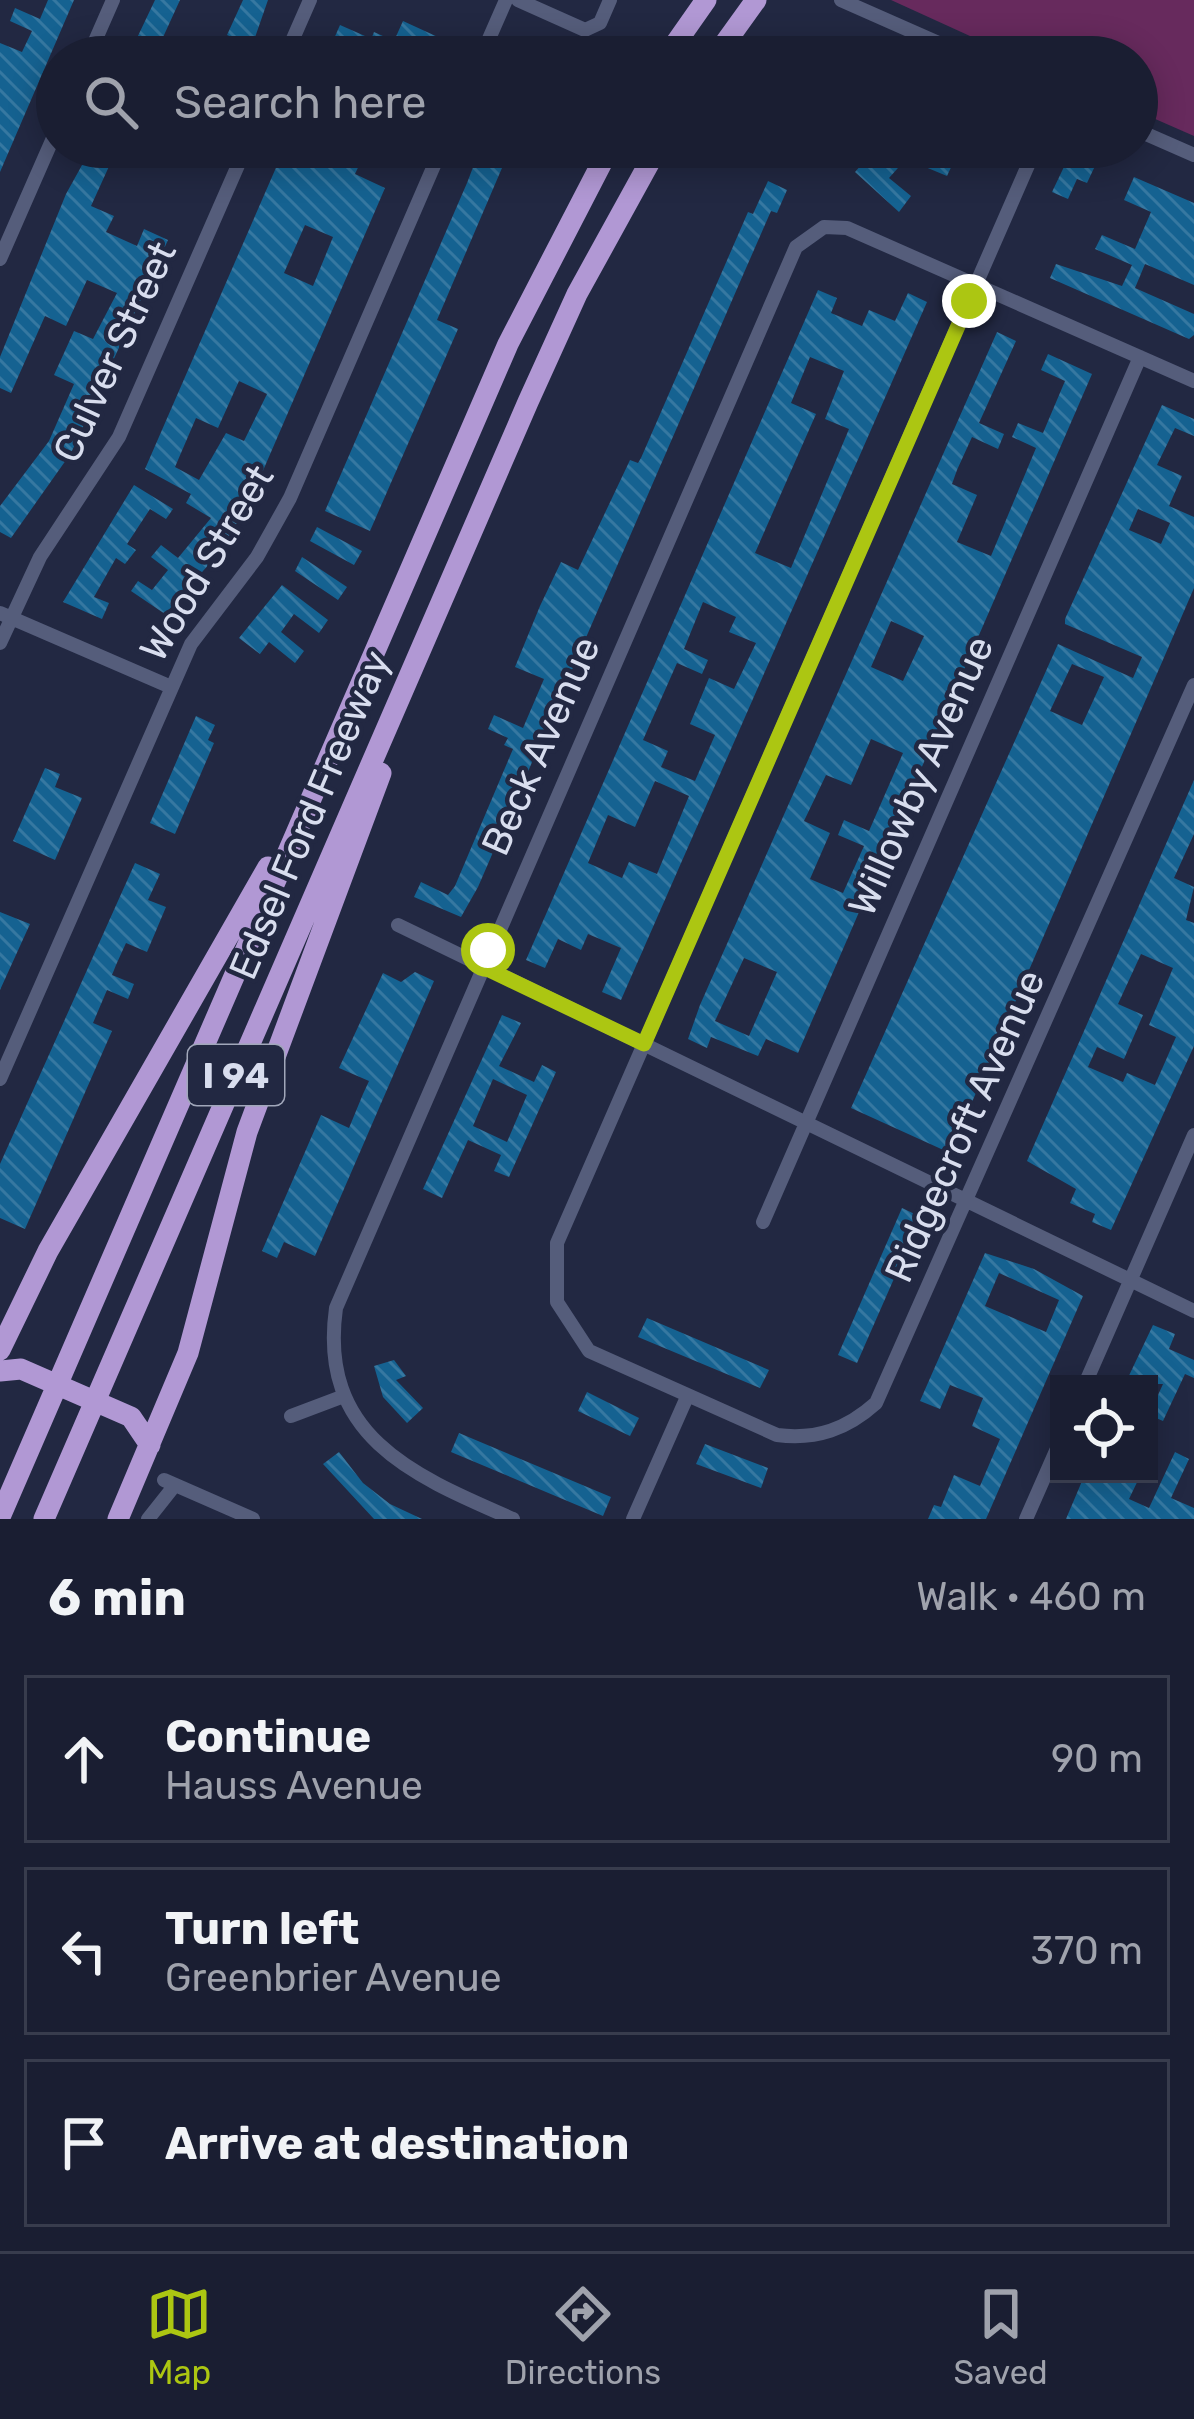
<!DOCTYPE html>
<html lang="en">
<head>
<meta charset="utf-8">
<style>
	body { margin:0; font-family:Rubik,sans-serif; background:#23273a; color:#f1f3f6 }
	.controls { position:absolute; right:36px; bottom:36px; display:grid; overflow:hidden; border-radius:0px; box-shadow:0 6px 30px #0003 }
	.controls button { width:108px; height:108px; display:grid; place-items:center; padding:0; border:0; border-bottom:3px solid #383c4d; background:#1a1e32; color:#f1f3f6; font:60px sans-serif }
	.stop { position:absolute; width:36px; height:36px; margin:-27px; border:9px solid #acc612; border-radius:50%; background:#fff }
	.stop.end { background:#acc612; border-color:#fff; box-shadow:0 3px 12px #0008 }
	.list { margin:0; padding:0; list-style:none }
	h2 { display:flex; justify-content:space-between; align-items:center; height:156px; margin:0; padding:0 48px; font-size:51px }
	h2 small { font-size:39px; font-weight:400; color:#9fa2ac }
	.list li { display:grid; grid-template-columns:78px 1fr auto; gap:36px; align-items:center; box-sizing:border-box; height:168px; margin:0 24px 24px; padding:0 24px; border:3px solid #383c4d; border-radius:0px }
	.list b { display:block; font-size:45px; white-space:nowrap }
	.list p { margin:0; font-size:39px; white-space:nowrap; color:#9fa2ac }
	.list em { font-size:39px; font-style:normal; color:#9fa2ac }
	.icon { flex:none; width:66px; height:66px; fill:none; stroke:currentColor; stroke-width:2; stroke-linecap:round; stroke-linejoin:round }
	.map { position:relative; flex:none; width:1194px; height:1519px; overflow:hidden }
	.search { position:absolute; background:#1a1e32; box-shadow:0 6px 30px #0003; left:36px; right:36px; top:36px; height:132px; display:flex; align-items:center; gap:30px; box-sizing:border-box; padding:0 42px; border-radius:66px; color:#9fa2ac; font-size:45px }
	.sheet { height:732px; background:#1a1e32 }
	nav { display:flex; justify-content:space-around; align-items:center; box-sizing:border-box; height:168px; border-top:3px solid #383c4d; background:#1a1e32; font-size:33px; color:#9fa2ac }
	nav a { display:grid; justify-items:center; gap:6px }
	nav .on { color:#acc612 }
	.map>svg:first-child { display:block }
	.green { fill:#672a5d }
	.building { fill:url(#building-back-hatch); fill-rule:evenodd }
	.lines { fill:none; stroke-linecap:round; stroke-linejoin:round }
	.minor { stroke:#555d7b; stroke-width:14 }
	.highway { stroke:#b198d4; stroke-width:21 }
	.route { stroke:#acc612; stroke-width:15 }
	.labels { text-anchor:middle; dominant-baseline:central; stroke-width:9; stroke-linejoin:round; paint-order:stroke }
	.shield { fill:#222842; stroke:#a1a7ba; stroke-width:3 }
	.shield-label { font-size:36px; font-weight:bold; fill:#d8ddee }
	.street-label { font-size:39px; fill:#d8ddee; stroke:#222842 }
</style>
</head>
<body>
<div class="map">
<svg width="1194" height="1519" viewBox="0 0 1194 1519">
	<defs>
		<pattern id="building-back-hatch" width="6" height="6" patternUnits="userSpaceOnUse" patternTransform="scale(3)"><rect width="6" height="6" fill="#156291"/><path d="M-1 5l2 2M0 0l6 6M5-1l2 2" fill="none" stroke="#3678a1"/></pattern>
	</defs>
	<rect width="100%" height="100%" fill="#222842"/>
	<path class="green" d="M891,0H1194V136L1137,111V57H1016Z"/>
	<path class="building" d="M48,0H74L0,172V43L22,52L32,31L10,21L15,8L40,19Z
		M155,0H180L154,57H128Z
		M243,0H268L252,46L227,35Z
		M403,21L451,43L444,57H391L368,47L374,32L394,41Z
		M340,25L365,36L356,57H326Z
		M92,147L116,151L91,206L114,216L106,232L137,246L144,229L168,240L71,453L11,538L0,532V506L49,441L74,384L54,375L74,331L93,339L117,293L87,280L66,326L45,316L11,393L0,388V357L66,194Z
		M285,147H335L362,159L355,174L385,188L249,503L218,554L165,614L131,591L138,581L152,590L168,570L151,557L161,545L178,558L211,518L186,503L191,494L145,469ZM305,225L333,237L313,286L284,273ZM239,381L267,394L244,441L226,433L199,480L175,467L196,418L218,428Z
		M476,147H511L437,320L458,329L370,531L325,511L467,183L480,149Z
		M877,147L888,155L879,147H945L941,156L954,161L947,176L906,159L889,178L911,196L899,212L855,172Z
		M1072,150L1095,166L1087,183L1077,179L1068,199L1052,192Z
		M1134,177L1194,203V285L1145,264L1135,288L1194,314V335L1189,339L1050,278L1056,264L1122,286L1132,265L1095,249L1102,235L1135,249L1151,212L1124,200Z
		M768,181L787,190L777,213L771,211L743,275L478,887L461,917L414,897L421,882L448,895L455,886L513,749L504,745L508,738L488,729L494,715L523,728L544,679L515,667L540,606L561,562L578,570L630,460L638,463L641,458L748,212L753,214Z
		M818,290L837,298L831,313L862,326L869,310L895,321L908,293L927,302L621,1000L602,992L621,948L588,934L581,950L558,939L545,968L526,960ZM810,357L844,371L825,419L849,429L791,568L755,553L816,414L791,403ZM703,602L736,617L729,632L756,643L734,689L709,678L690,724L715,735L695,781L661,767L668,751L643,740L677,663L702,674L708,660L684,649ZM655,781L689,796L657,874L629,862L622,878L588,863L608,815L635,827Z
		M997,332L1016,341L979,423L1004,434L998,449L972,437L957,470L952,484L977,495L957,542L991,556L1036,448L1012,437L1018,423L1043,433L1065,381L1041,370L1048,354L1092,374L798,1053L766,1039L758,1056L711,1037L707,1048L688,1039L700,1005ZM891,621L924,636L903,681L871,667ZM871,739L903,753L869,831L844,820L838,835L864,846L843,893L810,879L830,833L804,821L826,775L851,785ZM744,958L777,972L749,1036L715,1021Z
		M1162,405L1194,419V436L1175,428L1157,465L1182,476L1169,506L1194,517V588L950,1153L851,1108L1058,644L1133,678L1142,657L1065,624V619ZM1138,509L1170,523L1161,544L1129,530ZM1072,664L1104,677L1082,725L1050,711Z
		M134,485L173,509L166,519L150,509L127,544L136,550L125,564L116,558L94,597L109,603L102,619L63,602Z
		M317,527L362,551L354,565L310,541Z
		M302,557L347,587L338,600L295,571Z
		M282,585L328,620L319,633L294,614L281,632L304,651L295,663L269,642L260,654L239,638Z
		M196,716L215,725L208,740L214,743L175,834L150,823Z
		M45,768L60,774L55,787L82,798L55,860L13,841Z
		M1194,780V834L1174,878L1194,887L1186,920L1194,923V1046L1111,1230L1092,1222L1095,1214L1070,1203L1076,1189L1027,1161ZM1141,954L1173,968L1149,1025L1176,1037L1155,1085L1127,1073L1123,1082L1088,1067L1097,1047L1124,1059L1143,1015L1118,1004Z
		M135,863L160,874L148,900L166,907L147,952L126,943L116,965L112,975L134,984L128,999L107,990L93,1023L112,1031L25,1229L0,1218V1164Z
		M0,912L30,924L0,990Z
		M415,972L434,981L315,1256L284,1242L277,1258L262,1251L321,1115L349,1128L363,1094L369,1081L339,1068L383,973L401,982Z
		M502,1015L521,1023L499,1066L534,1082L542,1065L556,1072L509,1177L494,1171L501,1155L468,1140L442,1198L423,1189ZM493,1079L527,1095L507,1142L473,1126Z
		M902,1208L921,1217L857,1363L838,1355Z
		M985,1253L1034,1269L1083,1296L986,1519H928L934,1505L941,1507L954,1475L980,1486L1000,1439L972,1426L983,1398L950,1385L940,1409L920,1401ZM999,1273L1059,1300L1046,1332L985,1306Z
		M647,1318L769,1370L760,1388L638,1337Z
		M1153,1325L1175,1334L1169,1349L1194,1360V1378L1185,1374L1163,1421L1149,1415L1163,1384H1125Z
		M394,1360L406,1376L396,1380L423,1408L407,1423L383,1397L374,1366Z
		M587,1392L639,1418L630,1436L578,1411Z
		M459,1433L611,1497L603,1516L451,1452Z
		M705,1444L768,1468L761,1488L696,1464Z
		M339,1452L363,1483L390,1504L422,1519H374L323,1464Z
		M1175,1452L1189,1459L1171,1498L1194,1508V1519H1066L1085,1474H1141L1129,1499L1149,1508Z"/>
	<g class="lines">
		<path class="minor" d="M518,0L585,30L600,23L610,0
			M841,0L970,57
			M88,57L113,0
			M285,57L310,0
			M481,57L506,0
			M1137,130L1194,155
			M1036,147L557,1243V1302L589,1351L777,1435C817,1440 847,1429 876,1403L1194,685
			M0,259L57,129
			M0,613L171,687
			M0,643L40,557L119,437L246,147
			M398,925L1194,1311
			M0,1079L191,644L257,557L290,498L442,147
			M763,1222L1140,357
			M1085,1384L1194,1135
			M291,1416L344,1396
			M164,1480L253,1519
			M148,1519L175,1485
			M513,1519C414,1476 318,1437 336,1308L796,247L824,227L847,228L1194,381
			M633,1519L687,1397
			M1026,1519L1059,1444"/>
		<path class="highway" d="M666,57L706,0
			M715,57L756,0
			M0,1350L48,1251L268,867
			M0,1371L21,1369L131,1417L150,1445
			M0,1517L508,344L610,147
			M44,1519L528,402L577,294L658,147
			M118,1519L188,1353L247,1132L381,773"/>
	</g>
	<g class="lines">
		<path class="route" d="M488,950L481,966L644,1044L969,301"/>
	</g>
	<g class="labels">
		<rect class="shield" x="188" y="1045" width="96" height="60" rx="9"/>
		<g class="shield-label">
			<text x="236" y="1075">I 94</text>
		</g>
		<g class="street-label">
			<text transform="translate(115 352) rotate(-65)">Culver Street</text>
			<text transform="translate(207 563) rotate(-59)">Wood Street</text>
			<text transform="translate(541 746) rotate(-66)">Beck Avenue</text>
			<text transform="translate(921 776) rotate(-66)">Willowby Avenue</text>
			<text transform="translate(310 815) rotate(-67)">Edsel Ford Freeway</text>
			<text transform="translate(965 1126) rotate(-66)">Ridgecroft Avenue</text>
		</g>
	</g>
</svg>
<div class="controls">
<button><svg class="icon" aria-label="locate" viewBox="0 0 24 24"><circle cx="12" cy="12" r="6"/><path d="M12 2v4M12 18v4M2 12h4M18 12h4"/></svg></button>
</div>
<div class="stop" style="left:488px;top:950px"></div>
<div class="stop end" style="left:969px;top:301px"></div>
<div class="search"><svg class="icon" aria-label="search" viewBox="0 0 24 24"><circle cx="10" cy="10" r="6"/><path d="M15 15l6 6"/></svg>Search here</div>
</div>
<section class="sheet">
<h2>6 min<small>Walk · 460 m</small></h2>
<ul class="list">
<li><svg class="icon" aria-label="ahead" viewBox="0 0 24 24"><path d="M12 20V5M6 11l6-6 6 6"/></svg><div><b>Continue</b><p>Hauss Avenue</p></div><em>90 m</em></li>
<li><svg class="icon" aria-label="left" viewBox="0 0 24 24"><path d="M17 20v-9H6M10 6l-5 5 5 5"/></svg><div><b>Turn left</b><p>Greenbrier Avenue</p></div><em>370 m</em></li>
<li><svg class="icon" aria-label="arrive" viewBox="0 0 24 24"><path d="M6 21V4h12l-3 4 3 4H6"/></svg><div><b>Arrive at destination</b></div></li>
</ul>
</section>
<nav>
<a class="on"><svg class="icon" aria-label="map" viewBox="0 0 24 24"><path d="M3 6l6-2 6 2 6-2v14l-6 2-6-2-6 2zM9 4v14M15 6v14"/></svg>Map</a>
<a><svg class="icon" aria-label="directions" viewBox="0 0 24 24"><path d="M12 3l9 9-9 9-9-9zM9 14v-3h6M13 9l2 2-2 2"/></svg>Directions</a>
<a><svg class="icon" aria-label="saved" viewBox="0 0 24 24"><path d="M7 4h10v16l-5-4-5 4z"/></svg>Saved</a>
</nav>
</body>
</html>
